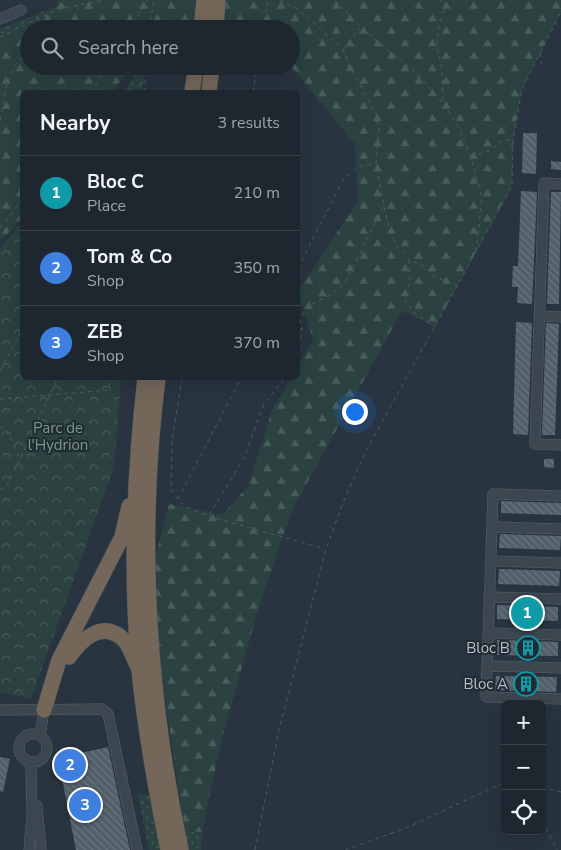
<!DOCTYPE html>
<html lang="en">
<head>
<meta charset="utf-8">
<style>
	body { margin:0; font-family:"Nunito Sans",sans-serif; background:#262f37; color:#f1f3f6 }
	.controls { position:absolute; right:15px; bottom:15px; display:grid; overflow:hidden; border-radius:8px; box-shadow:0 5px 20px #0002 }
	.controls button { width:45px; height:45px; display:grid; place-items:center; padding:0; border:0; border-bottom:1px solid #3c444b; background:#1e272f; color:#f1f3f6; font:25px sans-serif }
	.you { position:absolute; left:354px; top:411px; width:18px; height:18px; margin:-12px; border:4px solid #fff; border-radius:50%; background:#1a73e8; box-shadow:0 0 0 8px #1a73e833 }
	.badge { display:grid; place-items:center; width:32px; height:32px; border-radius:50%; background:#1a73e8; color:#fff; font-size:16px; font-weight:700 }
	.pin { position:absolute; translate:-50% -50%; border:2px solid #fff; box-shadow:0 1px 5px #0006 }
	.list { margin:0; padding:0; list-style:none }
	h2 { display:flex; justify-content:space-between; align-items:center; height:65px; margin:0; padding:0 20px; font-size:21px }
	h2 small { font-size:16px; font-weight:400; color:#a1a5aa }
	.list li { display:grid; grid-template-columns:32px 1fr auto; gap:15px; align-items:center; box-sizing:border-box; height:75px; padding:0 20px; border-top:1px solid #3c444b }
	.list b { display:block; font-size:19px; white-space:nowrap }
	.list p { margin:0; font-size:16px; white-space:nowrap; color:#a1a5aa }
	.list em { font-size:16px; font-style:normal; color:#a1a5aa }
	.icon { flex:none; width:28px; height:28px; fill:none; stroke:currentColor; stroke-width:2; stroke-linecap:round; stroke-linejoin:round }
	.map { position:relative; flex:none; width:561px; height:850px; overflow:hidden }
	.search { position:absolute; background:#1e272f; box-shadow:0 5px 20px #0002; left:20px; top:20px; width:280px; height:55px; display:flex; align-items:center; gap:12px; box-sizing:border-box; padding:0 18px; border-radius:28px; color:#a1a5aa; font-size:19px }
	.panel { position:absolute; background:#1e272f; box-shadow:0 5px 20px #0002; left:20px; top:90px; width:280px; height:290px; border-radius:8px }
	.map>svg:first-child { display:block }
	.grass { fill:url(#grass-dots) }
	.forest { fill:url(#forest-firs) }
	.park { fill:url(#park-crowns) }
	.building { fill:url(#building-back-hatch) }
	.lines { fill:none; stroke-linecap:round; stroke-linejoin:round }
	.minor-casing { stroke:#5a646c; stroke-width:11 }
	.highway-casing { stroke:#475159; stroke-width:16 }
	.path { stroke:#4a5e5e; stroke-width:1; stroke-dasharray:4 4; stroke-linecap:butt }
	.minor { stroke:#3c464f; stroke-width:10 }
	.highway { stroke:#74675a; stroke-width:15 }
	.labels { text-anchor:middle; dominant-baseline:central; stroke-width:4; stroke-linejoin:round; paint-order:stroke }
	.park-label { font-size:15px; fill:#799d7e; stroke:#212b34 }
	.poi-label { font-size:15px; fill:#b9c1c9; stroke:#212b34; text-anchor:end }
</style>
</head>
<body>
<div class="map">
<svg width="561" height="850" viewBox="0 0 561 850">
	<defs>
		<pattern id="grass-dots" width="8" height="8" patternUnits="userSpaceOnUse" patternTransform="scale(1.25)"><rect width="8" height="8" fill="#2b4241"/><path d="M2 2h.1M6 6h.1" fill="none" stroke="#485c5b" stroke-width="1.8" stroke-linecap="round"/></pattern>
		<pattern id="forest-firs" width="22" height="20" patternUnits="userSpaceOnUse" patternTransform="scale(1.25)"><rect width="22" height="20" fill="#2b4241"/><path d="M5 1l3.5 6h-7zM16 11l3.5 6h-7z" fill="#485c5b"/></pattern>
		<pattern id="park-crowns" width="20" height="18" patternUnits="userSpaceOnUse" patternTransform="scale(1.25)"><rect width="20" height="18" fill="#2b4241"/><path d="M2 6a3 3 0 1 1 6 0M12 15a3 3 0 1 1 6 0" fill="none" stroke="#485c5b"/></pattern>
		<pattern id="building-back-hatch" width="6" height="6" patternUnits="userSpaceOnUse" patternTransform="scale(1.25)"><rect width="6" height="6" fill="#525f69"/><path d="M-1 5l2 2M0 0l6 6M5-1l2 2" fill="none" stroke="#69747d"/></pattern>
	</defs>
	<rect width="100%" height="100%" fill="#28343f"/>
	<path class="grass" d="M58,6L59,9L0,37V29Z
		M150,794L161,850H149L138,795Z
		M185,831L202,832L201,850H189Z"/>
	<path class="forest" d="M57,0H195V29H29V66H147L125,75L112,92H22V217L15,227L0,240V37L58,10Z
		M223,0H561V12L522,89L513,140L512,186L435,327L402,311L292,510L256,617L221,742L202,832L185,831L159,660L153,567L169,504L222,515L249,485L272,410L291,378H298V366L313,340L298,291L358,201L355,144L291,66V29H220Z"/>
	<path class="park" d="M144,66L143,92H123Z
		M22,221V378H121L114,467L31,699L0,692V249Z"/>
	<path class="building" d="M523,133H537L536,174L522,173Z
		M551,161L561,162V170L551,169Z
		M521,191L537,192L532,304L517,303L518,287H512L513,266H518Z
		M551,192H561L559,304H547Z
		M516,322L532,323L528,435L513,434Z
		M546,323L559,324L555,435H542Z
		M544,459H554V468L544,467Z
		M501,501L561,503V515L501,513Z
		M500,534L561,536L560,550L499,548Z
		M499,569L560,571L559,586L498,584Z
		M497,605L558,607V621L497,619Z
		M497,640L558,642V656L497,655Z
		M496,676L557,677L556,692L495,690Z
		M108,747L130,850H76L58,758Z
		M0,757L10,759L3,792L0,791Z"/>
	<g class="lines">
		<g class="minor-casing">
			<path id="minor" d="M0,19L21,10
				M561,184L544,183L535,444L561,445
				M540,316L561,317
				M561,496L493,494L486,697L561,699
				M492,527L561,529
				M491,561L561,563
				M489,597L561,599
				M488,633L561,635
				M487,666L561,668
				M0,710L102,709L108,714L137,850
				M19 748a14 14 0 1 1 28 0a14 14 0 1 1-28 0Z
				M40,736L44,710
				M37,806L41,850
				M29,850L32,817L31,763"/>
		</g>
		<g class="highway-casing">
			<path id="highway" d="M201,29L204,0
				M216,29L218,0
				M192,92L196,66
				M209,92L212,66
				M145,378C134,475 130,572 139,670C145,730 156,791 168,850
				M158,378C138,535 148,695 181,850
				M69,657C82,639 103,619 124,640C130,646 133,658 137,665
				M44,710L59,660L122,537L129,506"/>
		</g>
		<path class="path" d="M280,0L296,8L343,49L349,65L376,114L379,128L376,164L384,205L345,283L332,294L308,306L300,319L302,332L298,347
			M335,0L360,27L417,74L443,103
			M439,0L447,3L439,24L437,47L442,69L443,103L459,128L471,157L482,197L476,253
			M84,29H99
			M129,29L148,0
			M149,29L154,0
			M263,29L268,0
			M0,37L59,9L104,0
			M344,49L360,28
			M540,53L542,68
			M91,92L108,66
			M128,92L138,66
			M145,92L146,66
			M253,92L257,66
			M0,120C5,96 6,66 29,53
			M471,157L489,151L503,140H512
			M384,207L389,228L397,246L409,259L427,268L435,277L458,286
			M0,227L10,217L22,198
			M409,260L410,282L404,298L413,312L435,327
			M298,268L343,180L359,166L375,164
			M0,371L22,330
			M182,378L172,440L171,489L178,500L186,507L208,516L325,549
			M0,399L109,390L110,378
			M0,426L9,435L19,457
			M0,490L7,486L58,378
			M178,499L241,378
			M209,515L244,458L264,404L285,378
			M542,787L561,792
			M542,821L557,850
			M255,850L279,730L326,549L344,500L365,453L512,186L513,140L522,89L561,12
			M345,850L406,828L505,782"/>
		<use href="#minor" class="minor"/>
		<use href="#highway" class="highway"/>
	</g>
	<defs>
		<g id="building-ring" transform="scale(1.25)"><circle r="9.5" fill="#212b34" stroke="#0f9aa8" stroke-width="1.5"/><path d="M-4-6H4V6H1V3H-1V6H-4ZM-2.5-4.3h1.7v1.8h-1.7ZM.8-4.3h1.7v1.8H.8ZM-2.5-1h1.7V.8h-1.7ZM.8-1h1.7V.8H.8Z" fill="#0f9aa8"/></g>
	</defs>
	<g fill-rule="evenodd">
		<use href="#building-ring" x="528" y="648"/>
		<use href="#building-ring" x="526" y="684"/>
	</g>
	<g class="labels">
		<g class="park-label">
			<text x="58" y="428">Parc de<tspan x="58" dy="17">l'Hydrion</tspan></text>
		</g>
		<g class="poi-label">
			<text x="510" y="648">Bloc B</text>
			<text x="508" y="684">Bloc A</text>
		</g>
	</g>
</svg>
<div class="controls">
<button>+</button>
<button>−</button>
<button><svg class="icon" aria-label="locate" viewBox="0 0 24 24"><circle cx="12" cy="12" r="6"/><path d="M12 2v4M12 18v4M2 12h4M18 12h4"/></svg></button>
</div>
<div class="you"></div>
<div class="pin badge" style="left:527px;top:613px;background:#0f9aa8">1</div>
<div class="pin badge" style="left:70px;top:765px;background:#3f7fe0">2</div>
<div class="pin badge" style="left:85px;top:805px;background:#3f7fe0">3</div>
<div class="search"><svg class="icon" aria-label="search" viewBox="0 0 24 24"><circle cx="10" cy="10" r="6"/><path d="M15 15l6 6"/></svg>Search here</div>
<section class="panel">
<h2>Nearby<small>3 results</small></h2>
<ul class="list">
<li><span class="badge" style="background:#0f9aa8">1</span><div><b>Bloc C</b><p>Place</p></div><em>210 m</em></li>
<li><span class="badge" style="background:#3f7fe0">2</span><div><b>Tom &amp; Co</b><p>Shop</p></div><em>350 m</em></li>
<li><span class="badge" style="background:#3f7fe0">3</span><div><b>ZEB</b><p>Shop</p></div><em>370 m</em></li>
</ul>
</section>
</div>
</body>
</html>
